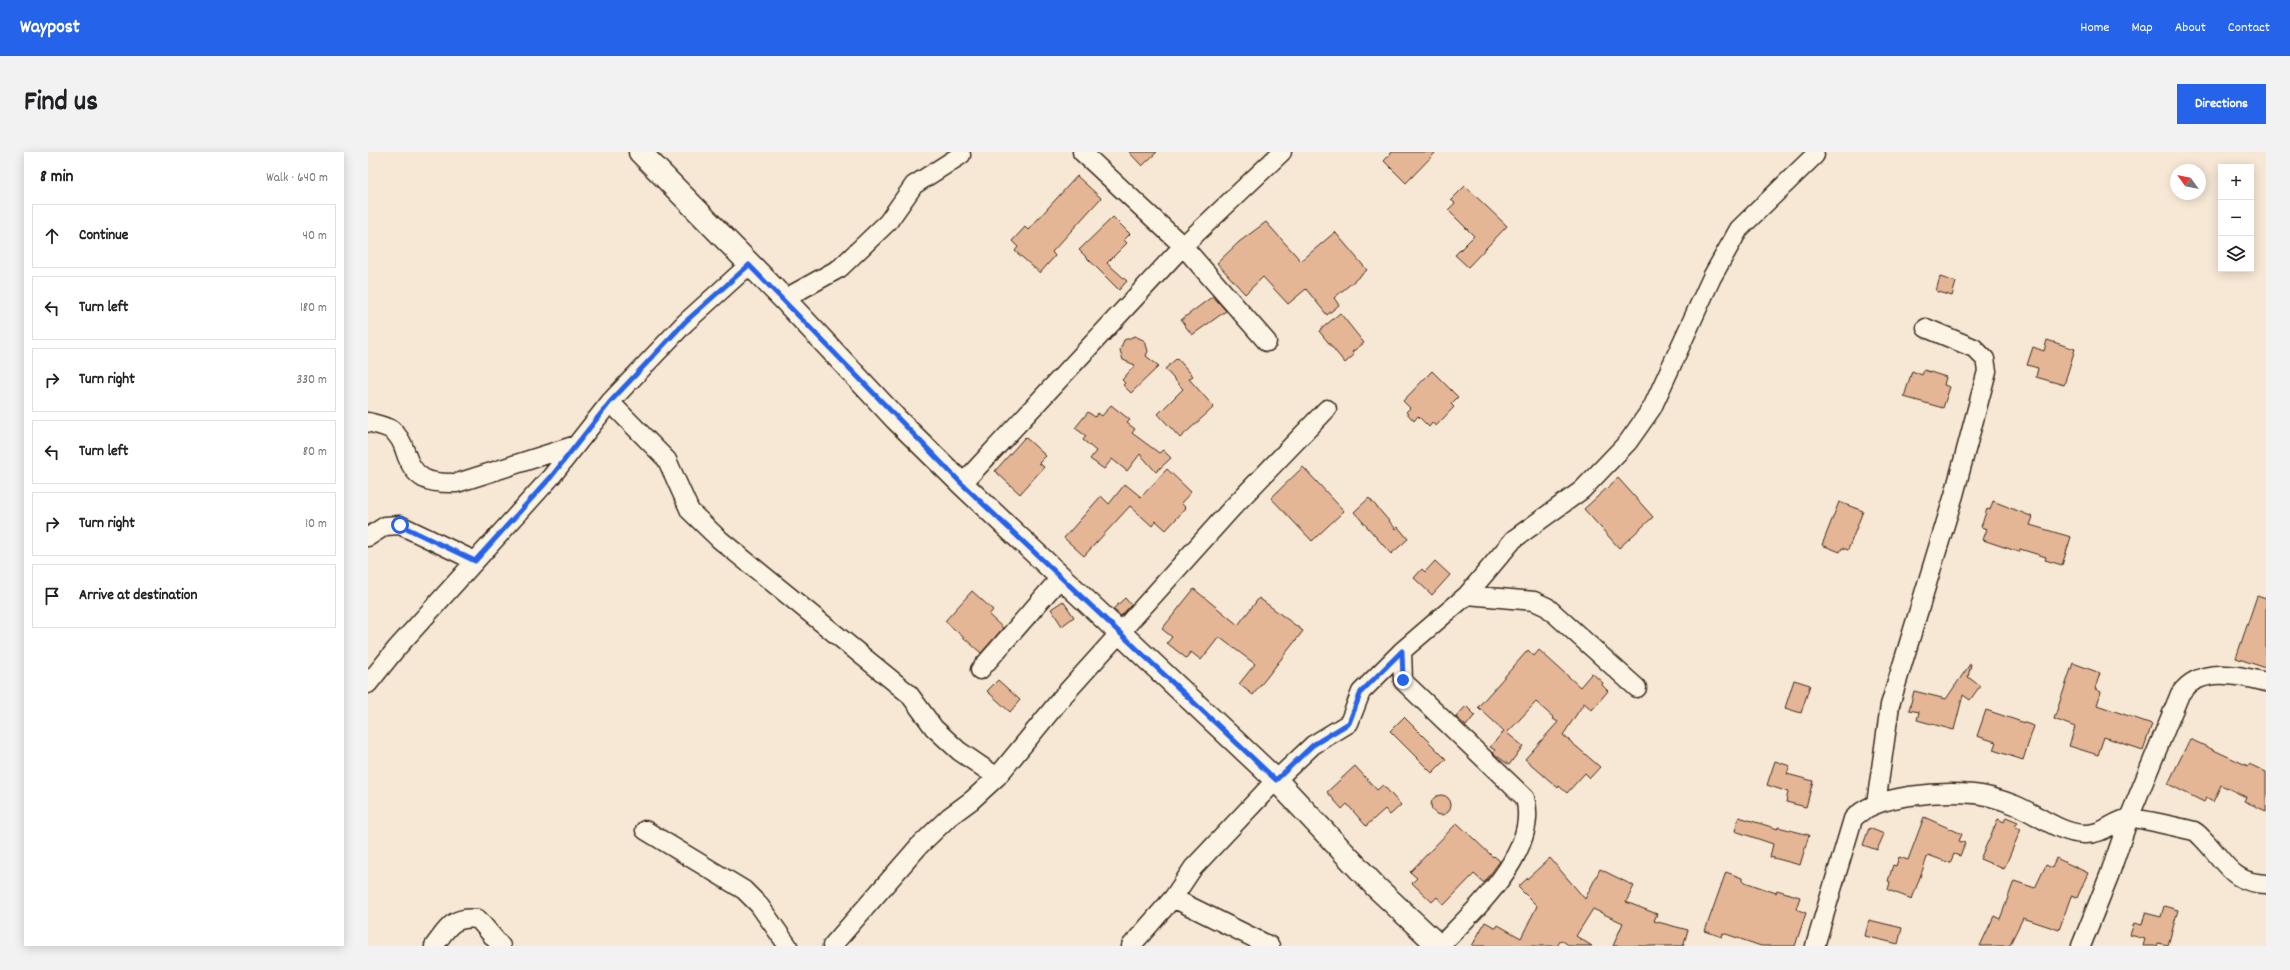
<!DOCTYPE html>
<html lang="en">
<head>
<meta charset="utf-8">
<style>
	body { margin:0; font-family:Dekko,sans-serif; background:#f2f2f2; color:#202124 }
	.controls { position:absolute; right:12px; top:12px; display:grid; overflow:hidden; border-radius:0px; box-shadow:0 2px 10px #0003 }
	.controls button { width:36px; height:36px; display:grid; place-items:center; padding:0; border:0; border-bottom:1px solid #e0e0e0; background:#fff; color:#202124; font:20px sans-serif }
	.compass { position:absolute; left:1802px; top:12px; width:36px; height:36px; border-radius:50%; background:#fff; box-shadow:0 2px 10px #0003; rotate:303deg }
	.stop { position:absolute; width:12px; height:12px; margin:-9px; border:3px solid #2563eb; border-radius:50%; background:#fff }
	.stop.end { background:#2563eb; border-color:#fff; box-shadow:0 1px 4px #0008 }
	.list { margin:0; padding:0; list-style:none }
	h2 { display:flex; justify-content:space-between; align-items:center; height:52px; margin:0; padding:0 16px; font-size:17px }
	h2 small { font-size:13px; font-weight:400; color:#757577 }
	.list li { display:grid; grid-template-columns:26px 1fr auto; gap:12px; align-items:center; box-sizing:border-box; height:64px; margin:0 8px 8px; padding:0 8px; border:1px solid #e0e0e0; border-radius:0px }
	.list b { display:block; font-size:15px; white-space:nowrap }
	.list em { font-size:13px; font-style:normal; color:#757577 }
	.icon { flex:none; width:22px; height:22px; fill:none; stroke:currentColor; stroke-width:2; stroke-linecap:round; stroke-linejoin:round }
	.map { position:relative; flex:none; width:1898px; height:794px; overflow:hidden; border-radius:0px }
	header { display:flex; align-items:center; gap:24px; box-sizing:border-box; height:56px; padding:0 20px; background:#2563eb; color:#fff }
	header strong { font-size:19px }
	nav { display:flex; gap:22px; margin-inline-start:auto; font-size:14px }
	.intro { display:flex; align-items:center; justify-content:space-between; box-sizing:border-box; height:96px; padding:0 24px }
	h1 { margin:0; font-size:28px }
	.button { padding:10px 18px; border-radius:0px; background:#2563eb; color:#fff; font-size:14px; font-weight:700 }
	main { display:flex; gap:24px; padding:0 24px }
	aside { flex:1; background:#fff; border-radius:0px; box-shadow:0 2px 10px #0003 }
	.map>svg:first-child { display:block }
	.building { fill:#e5b695; stroke:#3b2a1e }
	.lines { fill:none; stroke-linecap:round; stroke-linejoin:round }
	.street-casing { stroke:#3b2a1e; stroke-width:21 }
	.secondary-casing { stroke:#3b2a1e; stroke-width:25 }
	.street { stroke:#fcf5e5; stroke-width:18 }
	.secondary { stroke:#fcf5e5; stroke-width:22 }
	.route { stroke:#2563eb; stroke-width:5 }
</style>
</head>
<body>
<header>
<strong>Waypost</strong>
<nav><a>Home</a><a>Map</a><a>About</a><a>Contact</a></nav>
</header>
<div class="intro"><h1>Find us</h1><a class="button">Directions</a></div>
<main>
<aside>
<h2>8 min<small>Walk · 640 m</small></h2>
<ul class="list">
<li><svg class="icon" aria-label="ahead" viewBox="0 0 24 24"><path d="M12 20V5M6 11l6-6 6 6"/></svg><div><b>Continue</b></div><em>40 m</em></li>
<li><svg class="icon" aria-label="left" viewBox="0 0 24 24"><path d="M17 20v-9H6M10 6l-5 5 5 5"/></svg><div><b>Turn left</b></div><em>180 m</em></li>
<li><svg class="icon" aria-label="right" viewBox="0 0 24 24"><path d="M7 20v-9h11M14 6l5 5-5 5"/></svg><div><b>Turn right</b></div><em>330 m</em></li>
<li><svg class="icon" aria-label="left" viewBox="0 0 24 24"><path d="M17 20v-9H6M10 6l-5 5 5 5"/></svg><div><b>Turn left</b></div><em>80 m</em></li>
<li><svg class="icon" aria-label="right" viewBox="0 0 24 24"><path d="M7 20v-9h11M14 6l5 5-5 5"/></svg><div><b>Turn right</b></div><em>10 m</em></li>
<li><svg class="icon" aria-label="arrive" viewBox="0 0 24 24"><path d="M6 21V4h12l-3 4 3 4H6"/></svg><div><b>Arrive at destination</b></div></li>
</ul>
</aside>
<div class="map">
<svg width="1898" height="794" viewBox="0 0 1898 794">
	<rect width="100%" height="100%" fill="#f7e8d5"/>
	<filter id="ink" filterUnits="userSpaceOnUse"><feTurbulence type="fractalNoise" baseFrequency=".025" numOctaves="2"/><feDisplacementMap in="SourceGraphic" scale="8" xChannelSelector="R" yChannelSelector="G"/><feConvolveMatrix kernelMatrix="1 2 1 2 8 2 1 2 1" color-interpolation-filters="sRGB"/></filter>
	<g filter="url(#ink)">
		<path class="building" d="M761,0H789L774,14Z
			M1024,0H1068L1038,31L1016,9Z
			M709,24L733,46L684,100L687,104L672,121L647,99L650,95L644,89L657,75L660,78Z
			M1097,34L1139,74L1100,115L1087,103L1106,84L1080,58L1087,51L1083,48Z
			M745,65L762,82L756,88L759,91L739,111L759,129L751,138L711,98Z
			M898,70L933,109L967,80L999,118L966,146L971,153L959,163L938,137L920,152L895,125L877,142L849,111L871,90Z
			M1572,125L1588,130L1584,144L1568,139Z
			M845,144L858,159L824,183L813,168Z
			M972,161L996,191L984,200L986,203L977,211L951,179Z
			M767,184L777,189L780,199L778,204L791,214L763,241L755,233L757,231L754,228L767,213L755,208L752,198L756,188Z
			M1679,188L1707,197L1696,233L1668,225L1670,216L1659,213L1665,195L1676,199Z
			M809,206L825,224L821,227L846,255L812,286L790,262L815,237L797,217Z
			M1556,218L1578,225L1576,233L1582,235L1575,256L1536,245L1544,219L1554,223Z
			M1064,219L1090,245L1083,252L1086,255L1068,274L1064,271L1061,275L1050,264L1046,269L1038,260L1042,256L1035,249Z
			M743,253L762,268L759,271L767,277L764,281L791,301L795,298L803,306L788,320L772,302L759,319L744,307L736,317L722,307L728,299L715,288L718,284L707,276L720,260L727,265L730,261L734,264Z
			M657,285L678,304L671,311L676,315L652,342L627,319Z
			M935,315L976,359L944,389L903,346Z
			M799,317L823,340L813,351L818,356L798,378L788,369L784,374L762,354L716,404L696,386L733,344L741,352L757,332L773,345Z
			M1250,326L1285,365L1251,396L1216,357Z
			M1001,346L1028,377L1030,375L1040,387L1023,402L986,360Z
			M1625,349L1665,365L1662,373L1703,385L1694,413L1677,408L1678,405L1652,397L1651,400L1615,388L1619,377L1613,375L1619,357L1622,358Z
			M1471,350L1495,359L1480,398L1474,396L1472,400L1454,393Z
			M1067,409L1082,423L1064,443L1046,426L1054,417L1057,420Z
			M826,437L870,473L891,446L935,479L885,543L871,532L887,512L851,485L833,508L823,500L818,506L799,491L804,485L794,477Z
			M604,439L625,458L621,463L635,476L613,501L577,469Z
			M1889,444L1898,447V516L1868,506Z
			M757,446L763,453L753,464L745,457Z
			M695,449L706,465L694,474L683,457Z
			M1160,498L1166,504L1171,498L1212,535L1224,521L1235,531L1234,533L1240,539L1224,558L1216,551L1195,583L1232,615L1222,626L1217,621L1199,641L1191,634L1190,636L1157,607L1190,570L1185,567L1186,566L1168,550L1139,581L1155,594L1141,613L1125,601L1127,598L1122,595L1136,579L1110,555Z
			M1705,511L1732,521L1727,537L1733,540L1729,553L1784,572L1775,598L1736,585L1730,603L1701,594L1707,575L1686,567Z
			M1602,512H1603L1600,525L1612,534L1602,548L1595,543L1586,578L1549,568L1551,560L1541,558L1546,539L1578,547Z
			M630,528L652,548L642,560L619,539Z
			M1426,528L1442,533L1433,561L1417,556Z
			M1098,554L1107,563L1098,574L1088,565Z
			M1618,558L1666,574L1655,608L1625,598L1628,590L1609,584Z
			M1036,565L1078,607L1064,621L1022,579Z
			M1822,587L1880,614L1881,612L1898,620V659L1876,649L1878,645L1853,633L1845,650L1838,646L1836,650L1800,632Z
			M1407,609L1422,614L1419,622L1445,629L1438,655L1418,650L1420,640L1399,633Z
			M987,614L1009,638L1015,633L1033,653L1022,663L1017,657L998,674L979,652L974,657L959,640Z
			M1063 653a10 10 0 1 1 20 0a10 10 0 1 1-20 0Z
			M1371,665L1410,677V675L1441,683L1432,713L1402,705L1405,692L1367,679Z
			M1556,665L1594,682L1591,689L1597,691L1592,704L1586,702L1582,711L1560,703L1544,747L1520,738L1522,730L1520,729L1525,713L1528,714L1531,705L1540,708Z
			M1638,665L1650,670L1647,675L1653,677L1636,717L1612,707L1630,667L1636,670Z
			M1089,671L1125,705L1126,704L1132,709L1116,731L1106,722L1076,753L1069,745L1064,750L1044,731L1049,726L1042,720Z
			M1501,676L1516,682L1509,698L1495,693Z
			M1182,706L1217,747L1232,717L1266,734L1258,750L1289,762L1286,769L1320,778L1315,794H1245L1255,771L1225,757L1208,784L1224,794H1202L1193,788L1189,794H1104L1117,770L1128,776L1130,773L1153,786L1169,754L1150,735Z
			M1688,706L1720,721L1709,746L1703,744L1691,778L1655,766L1641,794H1612L1626,764L1632,767L1646,729L1667,736L1678,713L1684,716Z
			M1358,720L1374,726V729L1408,741L1409,738L1432,745L1428,757L1438,761L1427,794H1393L1355,781L1354,785L1337,779Z
			M1796,754L1810,758L1800,793L1790,791L1789,794H1775L1777,787L1762,783L1766,771L1774,773L1777,761L1793,765Z
			M1501,768L1534,776L1530,792L1497,784Z"/>
		<g class="lines">
			<g class="street-casing">
				<path id="street" d="M714,0L815,94L899,190
					M416,147L472,116L520,70L546,33L593,3
					M242,250L299,308L322,359L351,387L541,542L566,576L591,599L629,625
					M0,270C7,272 18,274 24,278C30,283 35,292 37,299C46,328 60,332 89,331L208,293
					M594,332L815,94L914,0
					M0,385L17,374L32,373L107,409
					M1099,443L1166,449L1179,455L1269,536
					M1034,499L1035,529L1157,646C1172,700 1106,758 1072,794
					M612,518L693,425
					M0,532L28,497L183,325L242,250L317,171L381,113
					M1508,652L1522,553L1586,343L1619,219L1617,207L1606,196L1558,176
					M277,678L376,738L391,753L420,794
					M805,746L902,794
					M66,794C80,776 84,764 110,767L133,794
					M464,794L551,694L581,665L604,648L629,625L696,543L865,355L959,257
					M763,794L805,746L825,716L908,628L945,593L981,571L993,540L1034,499L1099,443L1146,387L1214,338L1260,290L1284,256L1344,125L1371,77L1447,3
					M1447,794L1485,667C1507,642 1574,639 1606,642C1620,643 1634,648 1647,653C1669,662 1691,681 1716,682C1735,683 1745,669 1761,666C1766,665 1818,677 1826,679C1830,681 1834,686 1837,689C1858,711 1864,731 1898,732
					M1713,794L1741,724L1761,666L1812,542C1831,514 1870,523 1898,530"/>
			</g>
			<g class="secondary-casing">
				<path id="secondary" d="M272,0L416,147L528,267L594,332L908,628L1008,735L1071,794"/>
			</g>
			<use href="#street" class="street"/>
			<use href="#secondary" class="secondary"/>
		</g>
	</g>
	<g class="lines" filter="url(#ink)">
		<path class="route" d="M32,373L107,409L183,325L242,250L275,215L317,170L381,113L594,332L908,628L945,593L981,571L993,540L1034,499L1035,528"/>
	</g>
</svg>
<div class="controls">
<button>+</button>
<button>−</button>
<button><svg class="icon" aria-label="layers" viewBox="0 0 24 24"><path d="M12 4l9 5-9 5-9-5zM3 14l9 5 9-5"/></svg></button>
</div>
<svg class="compass" viewBox="-18 -18 36 36"><path d="M0-13l5 13h-10z" fill="#e53935"/><path d="M0 13l5-13h-10z" fill="#757577"/></svg>
<div class="stop" style="left:32px;top:373px"></div>
<div class="stop end" style="left:1035px;top:528px"></div>
</div>
</main>
</body>
</html>
